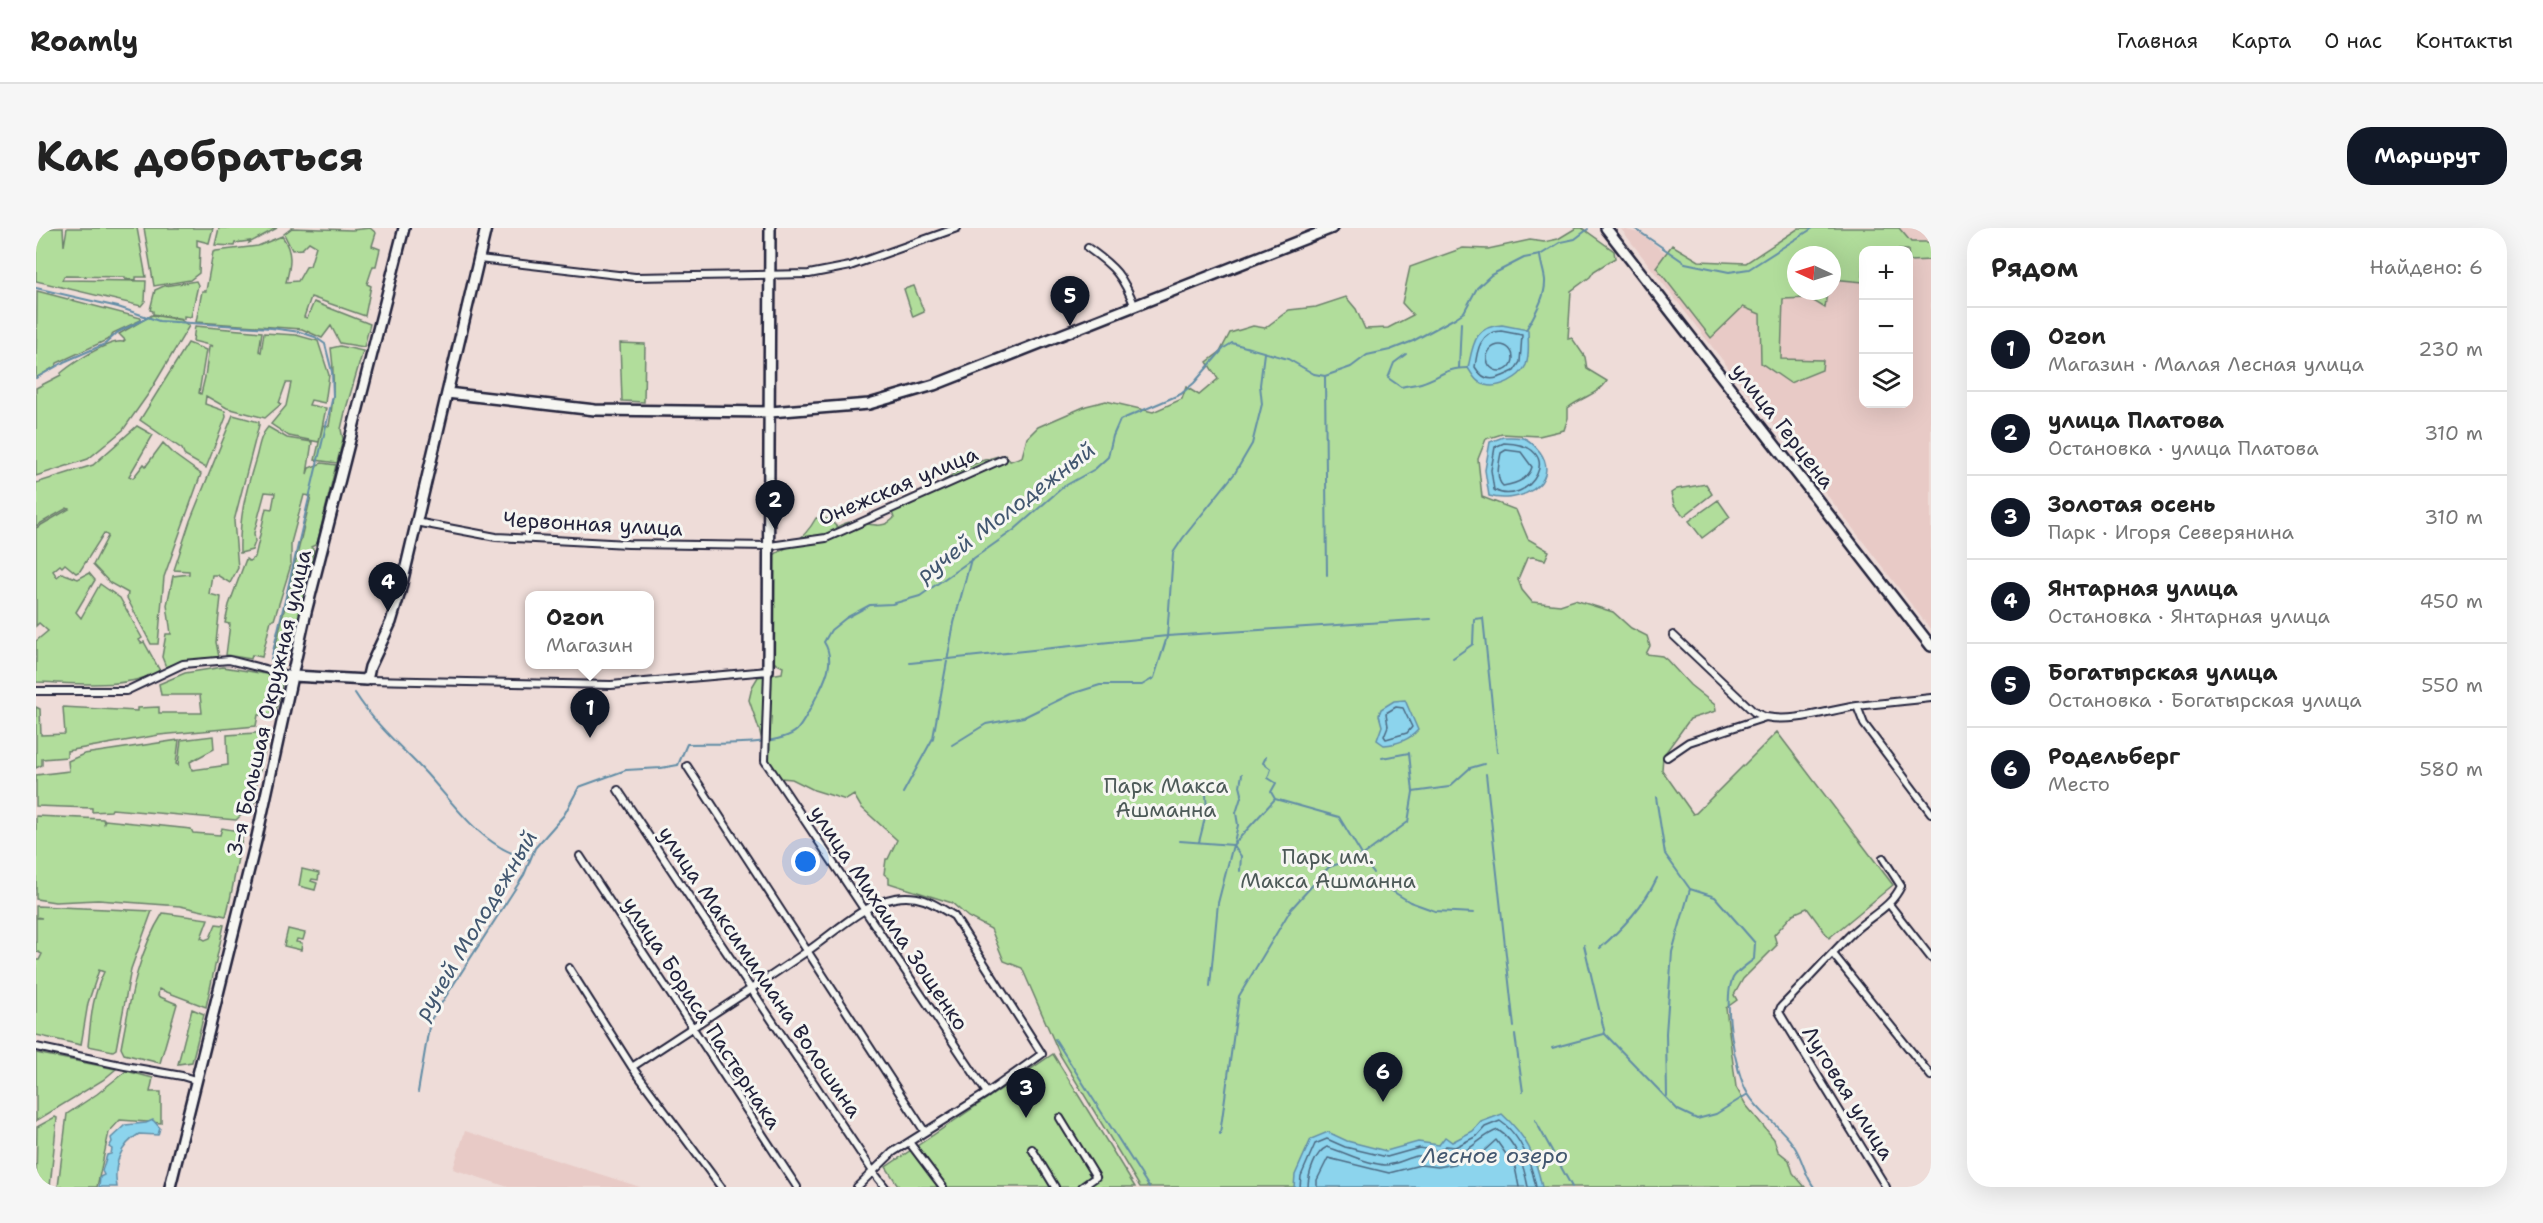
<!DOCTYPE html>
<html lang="ru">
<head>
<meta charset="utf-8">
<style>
	body { margin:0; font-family:"Shantell Sans",sans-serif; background:#f6f6f6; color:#222 }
	.controls { position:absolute; right:18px; top:18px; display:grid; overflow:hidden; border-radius:12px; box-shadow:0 6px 24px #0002 }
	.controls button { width:54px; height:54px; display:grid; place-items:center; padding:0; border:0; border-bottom:2px solid #e0e0e0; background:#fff; color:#222; font:30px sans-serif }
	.compass { position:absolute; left:1751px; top:18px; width:54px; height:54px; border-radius:50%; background:#fff; box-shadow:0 6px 24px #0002; rotate:274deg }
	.you { position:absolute; left:770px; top:634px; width:21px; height:21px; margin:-15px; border:4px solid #fff; border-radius:50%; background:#1a73e8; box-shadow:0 0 0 9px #1a73e833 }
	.badge { display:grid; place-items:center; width:39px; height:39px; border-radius:50%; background:#111827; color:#fff; font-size:20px; font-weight:700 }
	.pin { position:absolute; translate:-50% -50px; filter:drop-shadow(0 2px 3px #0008) }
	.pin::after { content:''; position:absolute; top:32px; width:21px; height:18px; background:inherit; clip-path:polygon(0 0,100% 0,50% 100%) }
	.popup { position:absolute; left:489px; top:363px; width:129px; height:78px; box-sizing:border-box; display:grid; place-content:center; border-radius:12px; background:#fff; filter:drop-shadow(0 2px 4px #0005); font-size:20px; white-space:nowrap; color:#767676 }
	.popup b { font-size:22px; color:#222 }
	.popup::after { content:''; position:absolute; left:50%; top:100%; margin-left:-12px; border:12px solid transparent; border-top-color:#fff }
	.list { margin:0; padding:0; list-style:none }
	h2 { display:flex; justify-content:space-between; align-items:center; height:78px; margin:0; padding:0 24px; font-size:26px }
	h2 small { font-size:20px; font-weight:400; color:#767676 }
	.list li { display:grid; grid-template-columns:39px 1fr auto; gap:18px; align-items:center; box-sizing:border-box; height:84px; padding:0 24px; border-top:2px solid #e0e0e0 }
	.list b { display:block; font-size:22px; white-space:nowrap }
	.list p { margin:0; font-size:20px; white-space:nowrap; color:#767676 }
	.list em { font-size:20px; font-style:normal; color:#767676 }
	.icon { flex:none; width:33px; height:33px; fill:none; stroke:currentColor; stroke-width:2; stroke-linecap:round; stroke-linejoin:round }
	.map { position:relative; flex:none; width:1895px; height:959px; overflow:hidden; border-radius:24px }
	header { display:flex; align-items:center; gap:36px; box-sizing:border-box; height:84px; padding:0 30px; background:#fff; border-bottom:2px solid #e0e0e0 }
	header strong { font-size:28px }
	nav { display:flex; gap:33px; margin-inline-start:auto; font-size:21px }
	.intro { display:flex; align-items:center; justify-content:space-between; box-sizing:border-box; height:144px; padding:0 36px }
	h1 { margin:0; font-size:42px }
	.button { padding:15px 27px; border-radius:24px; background:#111827; color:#fff; font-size:21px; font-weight:700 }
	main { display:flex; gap:36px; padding:0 36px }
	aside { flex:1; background:#fff; border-radius:24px; box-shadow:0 6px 24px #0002 }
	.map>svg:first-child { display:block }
	.built { fill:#e8cac6; fill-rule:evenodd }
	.green { fill:#b1dd9b; stroke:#6a806b; stroke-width:1.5 }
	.water { fill:#8cd4ed; stroke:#628da6; stroke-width:1.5 }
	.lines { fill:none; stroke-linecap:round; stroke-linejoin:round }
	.shore { stroke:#4c6982; stroke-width:1.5 }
	.stream { stroke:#628da6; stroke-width:2 }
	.street-casing { stroke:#22223b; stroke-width:10 }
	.secondary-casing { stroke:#22223b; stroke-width:14 }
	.street { stroke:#f6f6f2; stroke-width:6 }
	.secondary { stroke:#f6f6f2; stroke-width:9 }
	.labels { text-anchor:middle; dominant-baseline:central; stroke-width:6; stroke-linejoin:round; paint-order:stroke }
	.street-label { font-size:21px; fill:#22223b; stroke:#f6f6f2 }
	.park-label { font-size:21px; fill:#4d5a58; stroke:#f6f6f2 }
	.water-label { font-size:22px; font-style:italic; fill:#425770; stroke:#f6f6f2 }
</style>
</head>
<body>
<header>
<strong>Roamly</strong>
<nav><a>Главная</a><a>Карта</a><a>О нас</a><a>Контакты</a></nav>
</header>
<div class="intro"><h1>Как добраться</h1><a class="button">Маршрут</a></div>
<main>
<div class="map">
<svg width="1895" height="959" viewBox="0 0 1895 959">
	<rect width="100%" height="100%" fill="#eedcd8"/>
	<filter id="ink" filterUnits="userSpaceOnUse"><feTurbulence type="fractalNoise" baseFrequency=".0167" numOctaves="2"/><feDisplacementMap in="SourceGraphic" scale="12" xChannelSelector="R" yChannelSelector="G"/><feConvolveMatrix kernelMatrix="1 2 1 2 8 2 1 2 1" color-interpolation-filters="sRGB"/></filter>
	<g filter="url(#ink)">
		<path class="built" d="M1784,0H1895V402L1768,237L1772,230V223L1756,222L1585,1L1604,5L1648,39L1687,48ZM1828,22H1872V176H1828ZM1760,27H1796V63H1760Z
			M429,903L604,959H472L417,941Z"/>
		<path class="green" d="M0,0H27L28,18L31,0H101L110,49H100V52L89,51V49L28,48L26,52L110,53L109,73L105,78L0,53Z
			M108,0H177L173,15L161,12V18L164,19L163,45L154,52L118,58Z
			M183,0H241L213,15L214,13L199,15L198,18L179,17Z
			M256,0L316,2L334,0L340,5L336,18L344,21L340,38H337L331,56L335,58L329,88L275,69L268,89L271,90L278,74L334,96L328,119L304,115L295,98L286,110L266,101L160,94L166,63H170L177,24L180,23L222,18L246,8C257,24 255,37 250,54L262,53L270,39L274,38L280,18L273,14L266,21L256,22L248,6Z
			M1540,0H1546L1578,23L1579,30L1558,43L1554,49L1535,63L1532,111L1536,110L1549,129L1551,141L1571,153C1563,166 1544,170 1532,180V190L1528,202L1503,208L1466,206L1450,211L1442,231L1446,269L1480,282L1492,311L1513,323L1509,332L1497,329L1491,330L1482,351L1486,362L1496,374L1524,377L1539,372L1577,384L1595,400L1611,408L1614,418L1610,426L1626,428L1631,432L1654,457L1679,477L1680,483L1654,491L1627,528L1626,542L1657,586L1660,585L1741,504L1857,657L1793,710L1771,680L1757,686L1738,707L1741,717L1707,751L1698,767L1701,772L1690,780L1700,859L1710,877L1738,911L1742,923L1753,932L1757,945L1769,959H1104L1024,827L986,740L968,733L955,701L932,689L916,675L853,655V650L848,646L850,631H852L861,612L825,579L818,567L810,572L778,562L756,551L745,550L733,543L724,504L713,472L716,459L722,449L746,445L747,439L737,434L738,327C744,322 750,321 756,317C766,310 774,301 780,290L793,291L801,299C805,297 811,294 815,294C832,293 845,304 858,290L854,278L898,259L922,243L945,233L969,226L974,233L986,229L991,210L1002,199L1050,178L1070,173L1117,184L1146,171L1150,159L1163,167L1182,151L1171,134L1184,124L1194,105L1217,98L1229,100L1253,82L1280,79L1310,69L1320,81L1329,101L1352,100L1377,87L1366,75L1374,39L1427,20L1452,21L1494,12L1508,14L1522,11Z
			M1763,0H1863L1875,14H1895V32L1873,33L1872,22H1828L1827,54L1796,51V27H1760V63H1791L1789,80L1773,70L1747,71L1745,131L1787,132L1786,142L1754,155L1725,135L1724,86L1707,79L1675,110L1620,39L1636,17L1663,33L1710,35Z
			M160,53L162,57L155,89L148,88V91L117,86V83L114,82L119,62L128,58Z
			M878,58L888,84L877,89L868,61Z
			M1,63L105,90V92L77,105L75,110L21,135L20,138L0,150Z
			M116,87L145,92L153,98L113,165L87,202L52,231L0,248V160L25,147V145C37,135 73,111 87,114L89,112L83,106Z
			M159,98L226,104L223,123L225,124L228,105L260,107L282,113L293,147L289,175L275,172L273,177L290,180L283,214L253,208L235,196L250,178L255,155H250L243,175L245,176L229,190L191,180L170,168L169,176L189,183L190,189L170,240L149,228L146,221L104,192L152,115L170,122L163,165L165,166L169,149L173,119L177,118L157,113Z
			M584,115L609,116L608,174L586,173Z
			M304,118L327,123L309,184L305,201L307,211L301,235L279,232L287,197L293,198C298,171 299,148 295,120Z
			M197,187L223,194V197L198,293L202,340L194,355L181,347H176L173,366L185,369L180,414L183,429L151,432L130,439L126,429L130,406H135L131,377L137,348L153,346V343L138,342L154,293Z
			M101,198L117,207L93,248L97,250L108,236L110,238L127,215L140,228L165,246L128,349L122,416H115L91,370L92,365L74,355L57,337L72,308L68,305L44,343L40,345L29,336L26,339L24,337L17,343L21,349L26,345L42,351L53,345L59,352L40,384L45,390L64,356L84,370L106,410L103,412L105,415L108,414L124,443C90,462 38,455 0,454V413L12,403L3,395L0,398V300L33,281L31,280L0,298V255L57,237Z
			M232,199L251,210L276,214L271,246L273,240L286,235L300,237L281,316L275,319L278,322L273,343L269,349L272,350L264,384L266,389L252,425L239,421L275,268L268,267L255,315V337L238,392H235L226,429L216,427L215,431L190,427L194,396L189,395L193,377L210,331L213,333L219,329L230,280L236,281L239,265L229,264L218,305L219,314L216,322L204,325C203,291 209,266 219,233C223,221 223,209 232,199Z
			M1670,256L1676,266L1648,288L1638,277L1635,265L1641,261Z
			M1682,272L1694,289L1666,310L1653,293Z
			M187,439L242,448L247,452L239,487H222L220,498L123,507L31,523V529L6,531V537L0,540V479L4,481L5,507L29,506L27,479L101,483V480L123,479V485H166L164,467H125L123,456L149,445Z
			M234,504L217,570L221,572L200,592L76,581L75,583L56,584V580L0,578V547L33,543L32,533L48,526L143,512L140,536L142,537L145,512L177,508L178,521L154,534L156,542L192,537L191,507Z
			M0,588L67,591L68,595L69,592L155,601L157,605L184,607L186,600L208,604C200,632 198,660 190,688L144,678L62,672L19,674L0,671Z
			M266,641L283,645L282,652L276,651L275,653L281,655L279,662L263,658Z
			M0,678L116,683L95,741L80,821L77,823L52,818C55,791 56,768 68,744L63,742L52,775L45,817L0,807V732H3L6,726L0,723V690H6L0,689Z
			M127,685L172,691L165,710L169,712L174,710L180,696L188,697L170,779L123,761L122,768L141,776L124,835L88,826L85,820C94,773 101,726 127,685Z
			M252,701L269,705L267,712L261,711L260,714L266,715L265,722L248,718Z
			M156,781L168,786L156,834L142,836Z
			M0,825L80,841L67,852L0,893Z
			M1017,826L1099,959H863L850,939Z
			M90,843L117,850L114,864H125V895L84,892L73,904L61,959H22L31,886L61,866Z
			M19,889L21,890L14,959H0L1,899Z"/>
		<path class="water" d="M1466,97L1492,102C1492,113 1494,127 1490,137C1484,150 1463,161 1449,157C1440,155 1436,146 1432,140C1437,117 1438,98 1466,97Z
			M1467,209C1474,209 1484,208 1490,211C1496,214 1500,219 1504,224C1526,256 1481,277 1453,268L1449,242L1454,214Z
			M1369,472L1382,502C1373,512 1362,516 1348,517L1341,512L1346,498L1343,487L1345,481L1358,473Z
			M1466,886C1491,909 1499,927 1506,959H1258L1259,947L1275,911L1292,904L1311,913L1350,923L1382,914L1403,917L1409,909L1416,914L1437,903L1445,894Z
			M117,892L124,900L122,907L103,906C84,917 77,937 81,959H63L64,949L68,947L66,943L71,927L75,926L76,921L73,919L76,914L75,910L89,897L110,895Z"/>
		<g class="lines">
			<path class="shore" d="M1465,103L1486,107L1484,134L1478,143C1464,149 1451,159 1439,139C1441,122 1444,104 1465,103Z
				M1451 130a13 13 0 1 1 26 0a13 13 0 1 1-26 0Z
				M1468,215C1535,217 1492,281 1458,262L1455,242L1459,219Z
				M1470,222L1485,224L1496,239C1493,252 1479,256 1467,258C1459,251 1463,235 1465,225Z
				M1360,479L1367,480L1376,499L1371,505L1350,511L1348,508L1352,498L1350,485Z
				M1264,959L1265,948L1279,916L1291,911L1309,919L1351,929L1383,920L1402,923L1410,918L1419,919L1441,908L1449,899L1464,893C1486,908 1495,935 1500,959
				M1272,959C1272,947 1279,924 1291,919C1309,924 1329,936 1349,937C1360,937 1371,930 1381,928C1395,926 1407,932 1423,926C1438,920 1448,906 1462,902C1481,914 1488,939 1492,959
				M1281,959V952L1292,930L1353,945L1384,937L1402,939L1424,935L1448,923L1460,912L1479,939L1483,959"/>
			<path class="stream" d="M1598,0L1649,35L1693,44L1713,41L1777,0
				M0,60L82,79L123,93L235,100L264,104L279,109L289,116L296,144L297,168L235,432
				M1490,102C1498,87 1510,69 1509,52C1508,44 1505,36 1504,28
				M1370,126L1358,135L1352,150L1365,159C1372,157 1378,157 1385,155C1405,149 1408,140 1432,140
				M1423,140L1425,95
				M1289,148L1291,347
				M0,150L30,133L69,116L82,104L113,89
				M1417,430L1437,416L1438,391L1447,390L1461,524
				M874,435L1131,408L1395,391
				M269,444L311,446
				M319,465C338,495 362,516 386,541C411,567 432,600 464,619C473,625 484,628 494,632
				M916,517L950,496L988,489L1035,466L1064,457H1106L1118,450L1131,409L1137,325L1147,310L1199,245L1216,216L1226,176L1224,157L1228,125
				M1230,529L1227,535L1235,541L1232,550L1240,555L1235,564L1239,571
				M1346,530L1373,525L1377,564
				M1450,546L1478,799
				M867,565L897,510L918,395L935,331
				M1620,569L1629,626L1654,661L1679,669L1719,715L1718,731C1712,736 1701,743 1697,750C1686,771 1699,846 1712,866C1724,886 1746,899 1758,918C1767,931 1768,946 1778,959
				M1144,613L1197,617L1205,628L1204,643
				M1163,614C1168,594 1173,580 1169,559
				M1198,614L1202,597L1200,585L1206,566L1204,558L1206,546
				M1343,655L1374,674L1399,683L1438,685
				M1548,717L1569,806L1642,882L1661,891L1680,886L1712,866
				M1564,720C1585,702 1609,676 1621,650
				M1174,758L1182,675L1197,617L1239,571L1303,589L1337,645
				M1479,807L1487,864
				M1019,811L1113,959
				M1516,820L1568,806
				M382,864L394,793L488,647L499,620L528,587L543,559L590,542L625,540L642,537L651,516C675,515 744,519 761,502C770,492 777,474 784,462C792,446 798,430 788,414L795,402L810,390L834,377L856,376L884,368L978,302L1027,259L1059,241L1072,229L1077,208L1084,192L1145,166L1158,155L1188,120L1196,115L1252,131L1278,146L1289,148L1315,139L1331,127L1354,122L1377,113L1419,90L1428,84L1441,60L1455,47L1488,30L1504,27L1525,14L1539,11L1552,1
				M1631,868L1630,805L1636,724L1654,661
				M1499,892L1536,959
				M1184,906L1203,768L1255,681L1293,639L1326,628L1372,594L1377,564L1413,559L1434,540L1448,536"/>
			<g class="street-casing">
				<path id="street" d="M1052,20C1079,39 1087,48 1099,79
					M443,31L599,49L773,46L814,38L921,0
					M380,294L460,309L592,316L734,318L790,310L967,231
					M1637,407L1718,484L1729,489
					M331,452L575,457L732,443L729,533L951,865
					M0,463H90L147,436L193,432L257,448
					M1821,478L1828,496L1895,585
					M1631,529L1653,514L1730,489C1758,495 1793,482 1821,478C1846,475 1870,473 1895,470
					M651,538L889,904
					M582,562L838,945L849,959
					M544,628L761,959
					M1847,630L1865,658C1855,680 1832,689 1816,705C1792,729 1769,755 1745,779L1743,784L1850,959
					M1853,676L1895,730
					M1797,726L1895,848
					M533,740L596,839L685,959
					M0,819L89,838L146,848L159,852
					M596,839C655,800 715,762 773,722C798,705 827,676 859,670C884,666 897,675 918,688L1006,826L951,865L857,924L821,959
					M1024,890L1060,949L1046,959
					M873,914L907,959
					M996,921L1019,959"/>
			</g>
			<g class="secondary-casing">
				<path id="secondary" d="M1570,0L1895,418
					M411,165L559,182L734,184L833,176L898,157L1296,0
					M732,443L734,0
					M257,448L331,452L334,439L355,394L364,364L450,0
					M134,959L221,609L270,384L368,0"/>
			</g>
			<use href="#street" class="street"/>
			<use href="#secondary" class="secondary"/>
		</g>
	</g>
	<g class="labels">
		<g class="street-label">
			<text transform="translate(1747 198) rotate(52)">улица Герцена</text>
			<text transform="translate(862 258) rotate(-23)">Онежская улица</text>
			<text transform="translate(557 296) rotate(3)">Червонная улица</text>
			<text transform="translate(233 475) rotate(-77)">3-я Большая Окружная улица</text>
			<text transform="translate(853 690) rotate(56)">улица Михаила Зощенко</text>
			<text transform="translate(724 744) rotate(56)">улица Максимилиана Волошина</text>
			<text transform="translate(666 785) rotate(57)">улица Бориса Пастернака</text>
			<text transform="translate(1812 865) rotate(58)">Луговая улица</text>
		</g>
		<g class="park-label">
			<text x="1130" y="558">Парк Макса<tspan x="1130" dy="24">Ашманна</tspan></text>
			<text x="1292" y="629">Парк им.<tspan x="1292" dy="24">Макса Ашманна</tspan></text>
		</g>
		<g class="water-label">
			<text transform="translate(970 284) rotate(-37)">ручей Молодежный</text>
			<text transform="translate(440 697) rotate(-59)">ручей Молодежный</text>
			<text x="1459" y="927">Лесное озеро</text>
		</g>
	</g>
</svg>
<div class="controls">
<button>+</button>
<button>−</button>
<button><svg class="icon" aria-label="layers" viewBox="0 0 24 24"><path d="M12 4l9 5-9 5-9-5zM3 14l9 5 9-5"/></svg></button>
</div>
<svg class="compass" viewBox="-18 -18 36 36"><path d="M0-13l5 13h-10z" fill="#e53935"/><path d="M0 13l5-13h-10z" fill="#767676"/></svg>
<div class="you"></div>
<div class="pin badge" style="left:554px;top:510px">1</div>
<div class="popup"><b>Ozon</b>Магазин</div>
<div class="pin badge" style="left:739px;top:302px">2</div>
<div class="pin badge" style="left:990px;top:890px">3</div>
<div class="pin badge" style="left:352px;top:384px">4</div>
<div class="pin badge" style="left:1034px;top:98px">5</div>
<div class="pin badge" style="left:1347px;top:874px">6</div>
</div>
<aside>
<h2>Рядом<small>Найдено: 6</small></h2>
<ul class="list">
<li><span class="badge">1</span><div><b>Ozon</b><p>Магазин · Малая Лесная улица</p></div><em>230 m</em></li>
<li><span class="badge">2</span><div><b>улица Платова</b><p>Остановка · улица Платова</p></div><em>310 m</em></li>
<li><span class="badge">3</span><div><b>Золотая осень</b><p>Парк · Игоря Северянина</p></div><em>310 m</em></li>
<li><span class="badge">4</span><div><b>Янтарная улица</b><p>Остановка · Янтарная улица</p></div><em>450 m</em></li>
<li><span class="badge">5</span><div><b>Богатырская улица</b><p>Остановка · Богатырская улица</p></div><em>550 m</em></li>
<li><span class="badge">6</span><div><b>Родельберг</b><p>Место</p></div><em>580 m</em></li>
</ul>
</aside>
</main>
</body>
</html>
